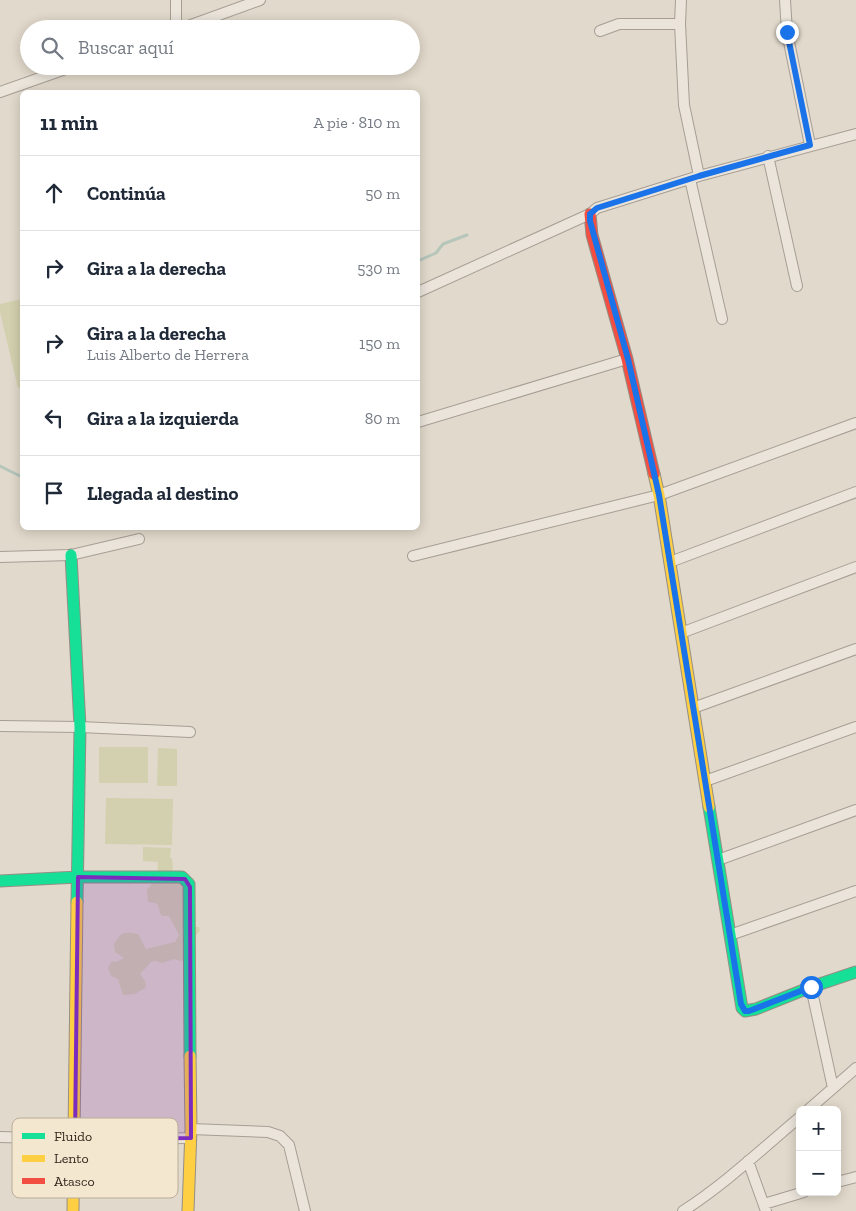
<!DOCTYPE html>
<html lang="es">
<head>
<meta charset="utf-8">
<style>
	body { margin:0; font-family:"Zilla Slab",serif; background:#f2f2f3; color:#1f2937 }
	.controls { position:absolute; right:15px; bottom:15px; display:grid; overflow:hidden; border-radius:8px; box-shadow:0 2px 12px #0003 }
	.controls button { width:45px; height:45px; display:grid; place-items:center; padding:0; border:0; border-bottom:1px solid #e0e1e3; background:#fff; color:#1f2937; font:25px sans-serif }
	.stop { position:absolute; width:15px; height:15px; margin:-11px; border:4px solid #1a73e8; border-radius:50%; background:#fff }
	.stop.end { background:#1a73e8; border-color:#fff; box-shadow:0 1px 5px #0008 }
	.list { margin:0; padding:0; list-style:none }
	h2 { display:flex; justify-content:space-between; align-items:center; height:65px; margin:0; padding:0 20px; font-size:21px }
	h2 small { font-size:16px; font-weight:400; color:#747a83 }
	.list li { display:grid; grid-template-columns:32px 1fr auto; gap:15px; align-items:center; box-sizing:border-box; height:75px; padding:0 20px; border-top:1px solid #e0e1e3 }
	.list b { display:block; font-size:19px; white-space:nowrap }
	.list p { margin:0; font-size:16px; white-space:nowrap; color:#747a83 }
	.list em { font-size:16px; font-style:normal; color:#747a83 }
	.icon { flex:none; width:28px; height:28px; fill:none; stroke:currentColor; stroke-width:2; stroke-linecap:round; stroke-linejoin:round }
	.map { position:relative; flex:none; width:856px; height:1211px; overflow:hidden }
	.search { position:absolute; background:#fff; box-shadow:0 2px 12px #0003; left:20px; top:20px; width:400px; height:55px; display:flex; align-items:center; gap:12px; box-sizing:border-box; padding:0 18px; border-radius:28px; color:#747a83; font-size:19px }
	.panel { position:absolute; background:#fff; box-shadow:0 2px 12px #0003; left:20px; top:90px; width:400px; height:440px; border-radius:8px }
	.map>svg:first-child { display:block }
	.green { fill:#d2d0ae }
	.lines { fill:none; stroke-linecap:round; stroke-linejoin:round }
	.stream { stroke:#b6c6bb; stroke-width:3 }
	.street-casing { stroke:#a69e94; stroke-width:12 }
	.fast-casing { stroke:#968e84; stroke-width:13 }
	.slow-casing { stroke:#968e84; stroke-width:13 }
	.jam-casing { stroke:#968e84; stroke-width:13 }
	.street { stroke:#eae4db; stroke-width:10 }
	.fast { stroke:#16e098; stroke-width:11 }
	.slow { stroke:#ffcf43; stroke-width:11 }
	.jam { stroke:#f24e42; stroke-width:11 }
	.route { stroke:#1a73e8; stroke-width:6 }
	.marked { fill:#7b2cbf; fill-opacity:0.2; stroke:#7b2cbf; stroke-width:4; stroke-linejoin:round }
	.key { fill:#f3e7d0; stroke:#baad9a; stroke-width:1 }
	.key-label { font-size:14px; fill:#34271d }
</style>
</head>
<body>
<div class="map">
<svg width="856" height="1211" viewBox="0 0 856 1211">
	<rect width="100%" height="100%" fill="#e1d9cb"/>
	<path class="green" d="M22,299V387L18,388L0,312V304Z
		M99,747H148V783H99Z
		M158,748L177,749V786H157Z
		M106,798L173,799L172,845L105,844Z
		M143,847L171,848L170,858H172L173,868L170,875L181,880L191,927H199L200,931C190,940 197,944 196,956L181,961L174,959L162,963L155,961L151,962L140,974C144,979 147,982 145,988L135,994L123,995L118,979L111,976L108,968L112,961L116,962L124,958L115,952L114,944C122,931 123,932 138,934L146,949L175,942L179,935L169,916H162L160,913L158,905L155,903L148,902L147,890L157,877L158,862L143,861Z"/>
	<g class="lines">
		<path class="stream" d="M418,261L436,253L443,244L467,235
			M0,466L22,477"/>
		<g class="street-casing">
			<path id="street" d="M681,0L680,24L684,105L699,176
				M785,0L787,32L810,145
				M176,29V0
				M180,29L260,0
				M600,31L619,24H680
				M0,92L74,66
				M768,156L797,286
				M690,179L722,319
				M418,292L590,214L597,208L699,176L856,134
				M418,422L627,359
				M413,556L659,495L856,423
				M0,557L71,555L139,539
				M670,562L856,492
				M681,633L856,567
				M693,708L856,649
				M0,726L80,727L190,732
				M705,781L856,727
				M718,860L856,810
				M730,935L856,891
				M811,987L833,1088
				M808,1110L856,1068
				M191,1129L268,1132L280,1136L289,1145L305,1211
				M0,1137L75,1139L191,1138
				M748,1161L766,1211
				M837,1182L856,1177
				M764,1204L804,1192
				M683,1211C725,1184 762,1149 800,1117"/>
		</g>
		<g class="fast-casing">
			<path id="fast" d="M71,555L80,727L77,902
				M709,807L742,1008L745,1011L756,1009L811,987L856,972
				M0,881L78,877H182L189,884L190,1056"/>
		</g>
		<g class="slow-casing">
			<path id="slow" d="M654,474L659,495L709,807
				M73,1211L77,902
				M188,1211L191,1129L190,1056"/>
		</g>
		<g class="jam-casing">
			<path id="jam" d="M590,214L592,235L627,359L654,474"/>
		</g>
		<use href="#street" class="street"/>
		<use href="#fast" class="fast"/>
		<use href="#slow" class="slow"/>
		<use href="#jam" class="jam"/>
	</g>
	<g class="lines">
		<path class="route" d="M787,32L810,145L699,176L597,208L590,214V221L628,359L659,495L741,1004L745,1011H749L811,987"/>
	</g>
	<path class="marked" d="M78,877L185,879L190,887L191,1138L75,1139Z"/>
	<rect x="12" y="1118" width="166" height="80" rx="8" class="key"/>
	<rect x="22" y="1133" width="23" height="6" fill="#16e098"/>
	<rect x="22" y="1155" width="23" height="7" fill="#ffcf43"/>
	<rect x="22" y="1178" width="23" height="6" fill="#f24e42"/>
	<g class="key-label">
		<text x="54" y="1141">Fluido</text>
		<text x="54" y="1163">Lento</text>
		<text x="54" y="1186">Atasco</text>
	</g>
</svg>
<div class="controls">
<button>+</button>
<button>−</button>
</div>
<div class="stop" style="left:811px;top:987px"></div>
<div class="stop end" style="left:787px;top:32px"></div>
<div class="search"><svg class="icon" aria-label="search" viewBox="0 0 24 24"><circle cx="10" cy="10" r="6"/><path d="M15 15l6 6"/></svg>Buscar aquí</div>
<section class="panel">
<h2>11 min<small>A pie · 810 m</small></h2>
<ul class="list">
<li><svg class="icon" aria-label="ahead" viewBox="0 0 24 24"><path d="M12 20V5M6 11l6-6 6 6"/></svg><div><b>Continúa</b></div><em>50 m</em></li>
<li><svg class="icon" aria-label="right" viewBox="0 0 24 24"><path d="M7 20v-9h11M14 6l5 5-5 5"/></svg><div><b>Gira a la derecha</b></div><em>530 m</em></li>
<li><svg class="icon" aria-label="right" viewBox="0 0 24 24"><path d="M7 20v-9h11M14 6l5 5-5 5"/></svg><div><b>Gira a la derecha</b><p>Luis Alberto de Herrera</p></div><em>150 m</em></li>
<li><svg class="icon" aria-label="left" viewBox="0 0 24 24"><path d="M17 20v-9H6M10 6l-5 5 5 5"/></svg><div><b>Gira a la izquierda</b></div><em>80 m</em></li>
<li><svg class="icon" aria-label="arrive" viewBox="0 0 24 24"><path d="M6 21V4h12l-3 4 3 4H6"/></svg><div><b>Llegada al destino</b></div></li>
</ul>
</section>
</div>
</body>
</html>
